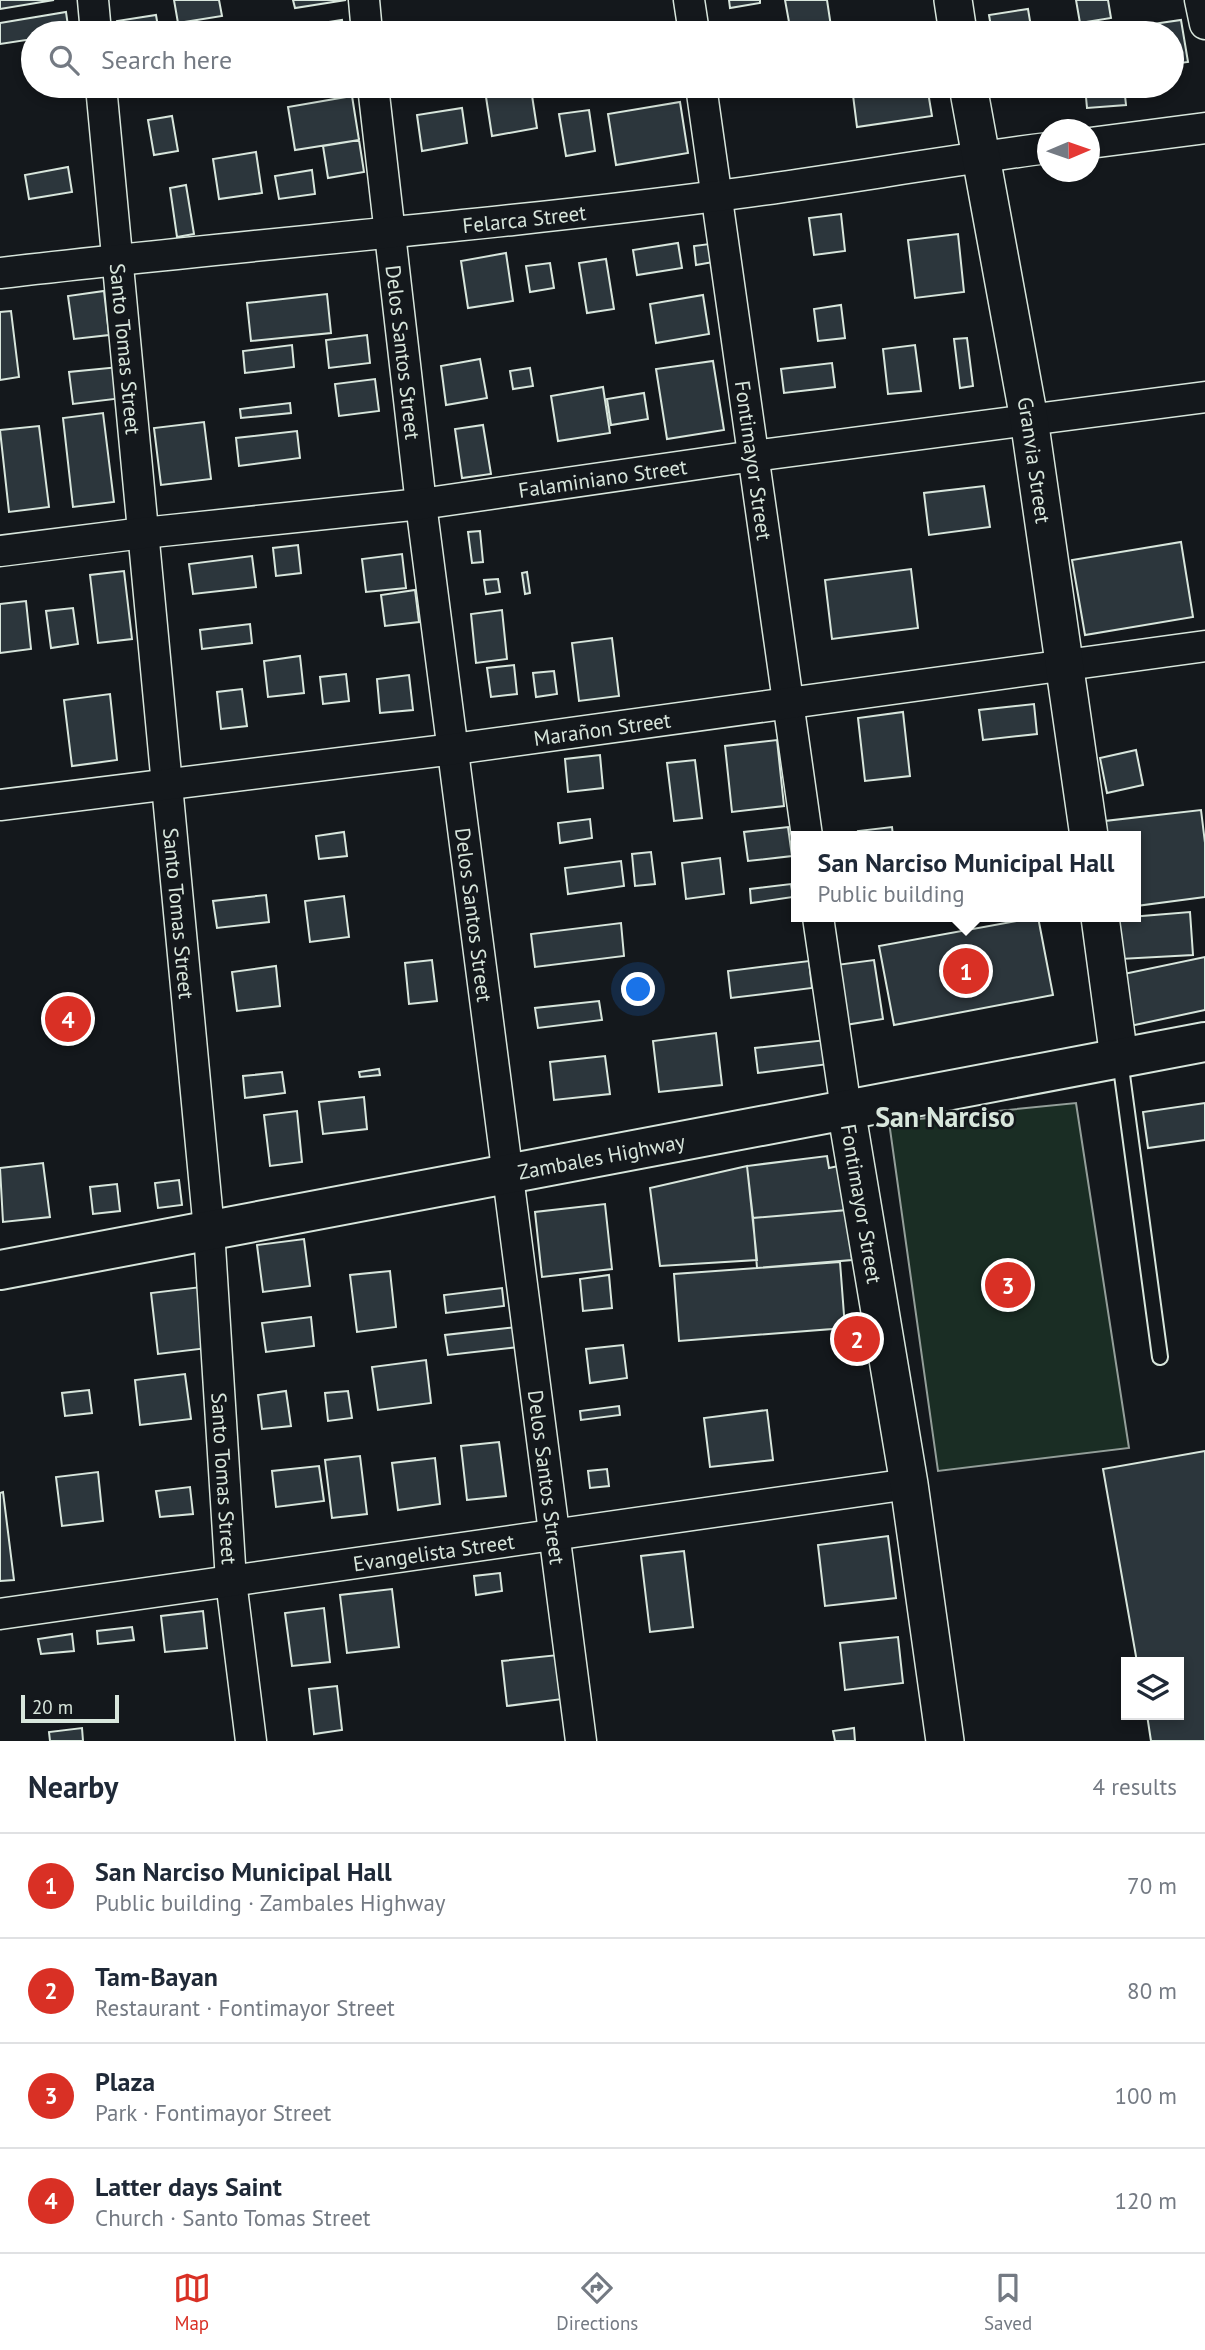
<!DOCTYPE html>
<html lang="en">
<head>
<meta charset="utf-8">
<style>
	body { margin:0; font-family:"PT Sans",sans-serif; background:#f6f6f7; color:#1f2937 }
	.controls { position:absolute; right:21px; bottom:21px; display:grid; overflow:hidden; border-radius:0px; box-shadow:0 4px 10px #0003 }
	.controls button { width:63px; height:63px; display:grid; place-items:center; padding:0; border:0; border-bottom:2px solid #e0e1e3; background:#fff; color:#1f2937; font:35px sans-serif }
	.compass { position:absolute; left:1037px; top:119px; width:63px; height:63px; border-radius:50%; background:#fff; box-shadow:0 4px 10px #0003; rotate:88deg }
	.scale { position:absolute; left:21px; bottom:18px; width:98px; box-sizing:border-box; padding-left:7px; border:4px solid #d8e6dc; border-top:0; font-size:19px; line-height:24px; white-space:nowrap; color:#d8e6dc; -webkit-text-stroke:5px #14181c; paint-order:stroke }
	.you { position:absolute; left:639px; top:990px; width:24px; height:24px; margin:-18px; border:5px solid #fff; border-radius:50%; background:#1a73e8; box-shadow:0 0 0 10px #1a73e833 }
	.badge { display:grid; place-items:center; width:46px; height:46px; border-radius:50%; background:#d93025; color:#fff; font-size:23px; font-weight:700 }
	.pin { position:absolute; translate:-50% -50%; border:4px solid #fff; box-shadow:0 2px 7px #0006 }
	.popup { position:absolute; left:791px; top:831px; width:350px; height:91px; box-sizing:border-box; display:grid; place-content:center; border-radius:0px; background:#fff; filter:drop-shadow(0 2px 5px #0005); font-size:23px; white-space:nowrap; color:#747a83 }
	.popup b { font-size:26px; color:#1f2937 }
	.popup::after { content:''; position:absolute; left:50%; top:100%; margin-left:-14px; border:14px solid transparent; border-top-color:#fff }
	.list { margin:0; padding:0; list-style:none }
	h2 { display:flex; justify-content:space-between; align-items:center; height:91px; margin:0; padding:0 28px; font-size:30px }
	h2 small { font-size:23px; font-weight:400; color:#747a83 }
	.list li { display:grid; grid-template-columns:46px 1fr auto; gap:21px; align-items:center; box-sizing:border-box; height:105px; padding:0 28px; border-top:2px solid #e0e1e3 }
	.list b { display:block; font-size:26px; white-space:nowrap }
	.list p { margin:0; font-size:23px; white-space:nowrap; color:#747a83 }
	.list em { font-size:23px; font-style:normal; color:#747a83 }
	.icon { flex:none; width:38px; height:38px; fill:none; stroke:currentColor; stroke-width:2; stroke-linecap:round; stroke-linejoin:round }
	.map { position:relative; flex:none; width:1205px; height:1741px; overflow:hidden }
	.search { position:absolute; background:#fff; box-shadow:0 4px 10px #0003; left:21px; right:21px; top:21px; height:77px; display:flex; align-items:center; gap:18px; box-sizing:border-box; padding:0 24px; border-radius:38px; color:#747a83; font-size:26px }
	.sheet { height:511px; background:#fff }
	nav { display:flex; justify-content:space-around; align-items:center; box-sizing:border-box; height:98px; border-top:2px solid #e0e1e3; background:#fff; font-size:19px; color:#747a83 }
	nav a { display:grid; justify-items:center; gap:4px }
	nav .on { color:#d93025 }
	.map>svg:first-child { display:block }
	.green { fill:#1a2d24; stroke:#939e99; stroke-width:2 }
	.building { fill:#2c363c; stroke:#d8e6dc; stroke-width:2 }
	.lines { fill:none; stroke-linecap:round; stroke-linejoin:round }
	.service-casing { stroke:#d8e6dc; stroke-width:18 }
	.minor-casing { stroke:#d8e6dc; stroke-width:33 }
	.tertiary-casing { stroke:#d8e6dc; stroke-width:40 }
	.primary-casing { stroke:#d8e6dc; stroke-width:42 }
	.service { stroke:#14181c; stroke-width:14 }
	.minor { stroke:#14181c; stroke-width:30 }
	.tertiary { stroke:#14181c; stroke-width:37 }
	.primary { stroke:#14181c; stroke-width:38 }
	.labels { text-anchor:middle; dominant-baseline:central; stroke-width:5; stroke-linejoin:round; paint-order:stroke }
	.street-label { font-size:21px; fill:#d8e6dc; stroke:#14181c }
	.district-label { font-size:28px; font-weight:bold; fill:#d8e6dc; stroke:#14181c }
</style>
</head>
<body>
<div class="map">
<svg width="1205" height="1741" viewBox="0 0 1205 1741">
	<rect width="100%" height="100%" fill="#14181c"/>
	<path class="green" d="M1076,1103L1129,1448L938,1471L889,1122Z"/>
	<path class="building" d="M0,0H54L0,9Z
		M174,0H219L222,16L178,23Z
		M293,0H346L295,8Z
		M729,0H760V3L730,8Z
		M785,0H827L832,33H791Z
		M1076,0H1108L1111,18L1080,23Z
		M1028,9L1032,33H992L989,15Z
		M66,12L69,33H33V39L0,44V23Z
		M156,15L159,33H119L117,21Z
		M342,20L344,33H304L303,26Z
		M1181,20L1188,62L1172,64V33H1140L1139,26Z
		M448,23L450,33H402L401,31Z
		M676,23L677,33H611Z
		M915,24L917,33H871V32Z
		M911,86H927L932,116L857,127L853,95Z
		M1004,86H1044L1006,94Z
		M1085,86H1124L1126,105L1087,108Z
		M531,89L537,128L492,136L486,97Z
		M352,96L359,140L295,150L288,107Z
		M680,102L688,153L616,165L608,114Z
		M462,108L467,143L422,151L417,115Z
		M589,110L595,151L566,156L559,114Z
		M172,116L178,151L154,155L148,120Z
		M359,140L364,172L328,178L323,146Z
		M256,152L262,193L219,199L213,159Z
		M68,167L72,192L29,199L25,175Z
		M312,170L315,194L279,199L275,176Z
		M186,185L194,234L177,237L170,188Z
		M841,214L845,251L814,255L809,218Z
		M958,234L964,292L915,298L908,240Z
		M678,243L682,268L637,275L633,250Z
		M717,243L719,261L696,265L694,246Z
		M506,253L513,301L468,308L461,261Z
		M606,259L614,309L587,313L579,263Z
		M550,263L554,288L530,292L526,266Z
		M104,291L109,335L74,339L68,296Z
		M327,294L331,333L251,341L247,303Z
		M703,295L709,334L656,343L650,304Z
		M841,305L845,338L818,341L814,309Z
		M11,311L19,377L0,380V312Z
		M367,335L370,363L329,368L326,340Z
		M967,338L973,386L960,388L954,339Z
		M292,345L294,367L245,373L243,351Z
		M915,345L921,391L888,394L883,349Z
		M480,359L487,398L446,405L441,366Z
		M713,361L724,430L667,439L656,369Z
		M832,363L835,387L784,393L781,369Z
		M119,367L123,398L73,404L69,372Z
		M530,368L533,386L513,389L510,371Z
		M375,379L379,411L339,416L335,384Z
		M603,387L610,433L558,441L551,396Z
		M644,393L648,419L611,425L607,399Z
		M290,403L291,413L241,418L240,409Z
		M103,413L114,502L73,507L63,418Z
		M204,422L211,479L161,485L154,428Z
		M483,425L491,474L462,478L455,429Z
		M39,426L49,507L9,512L0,430Z
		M297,431L300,458L239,466L236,438Z
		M984,486L990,527L929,535L924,493Z
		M480,531L483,562L472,563L468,532Z
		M1181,542L1193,617L1085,635L1072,560Z
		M298,545L301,573L276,576L273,548Z
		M402,554L406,588L366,592L362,559Z
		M252,556L256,587L193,594L189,564Z
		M911,569L918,628L832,639L825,580Z
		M124,571L132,639L98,643L90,575Z
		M527,572L530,593L525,594L522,573Z
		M498,579L500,592L486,594L484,580Z
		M415,590L419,622L385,626L381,595Z
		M26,601L31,649L0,653V604Z
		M73,608L78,644L51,648L46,611Z
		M502,610L507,659L476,663L471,614Z
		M250,624L252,643L202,649L200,630Z
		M612,638L619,696L579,701L572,643Z
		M300,656L304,693L268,697L264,661Z
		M514,665L517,694L491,697L487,668Z
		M554,671L557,694L536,697L533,673Z
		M346,674L349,701L323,704L320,677Z
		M409,675L413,710L380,713L377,679Z
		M242,689L247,726L221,729L217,692Z
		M110,694L117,760L72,766L64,700Z
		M1034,704L1037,734L983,740L979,710Z
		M903,712L910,776L865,781L858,718Z
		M777,740L784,806L732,812L725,746Z
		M1136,750L1143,785L1107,793L1100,758Z
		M600,755L603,788L568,792L565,759Z
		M695,760L702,818L674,821L667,763Z
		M1201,810L1205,843V897L1136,906V836H1107L1105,821Z
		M590,819L592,838L560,843L558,823Z
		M788,827L792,856L748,861L744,832Z
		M892,827L893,836H859L858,831Z
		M344,832L347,856L319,859L316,836Z
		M651,852L655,884L635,886L632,854Z
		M720,858L724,894L686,899L682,863Z
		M621,861L624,886L568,894L565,868Z
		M791,884L793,897L751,903L750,889Z
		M266,895L269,922L217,928L213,901Z
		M344,896L349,937L310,942L305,901Z
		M1190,912L1193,955L1120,959L1118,918Z
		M1038,917L1053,995L894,1025L879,946Z
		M621,923L624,956L535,967L531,934Z
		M1205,957V1010L1130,1026L1119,975Z
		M432,960L437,1001L409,1004L405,963Z
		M874,960L883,1019L845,1025L836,965Z
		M809,961L812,988L731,998L728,971Z
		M276,966L280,1006L237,1011L232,972Z
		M599,1001L602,1020L538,1028L535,1008Z
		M716,1033L722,1085L659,1092L653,1041Z
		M826,1040L829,1064L758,1073L755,1048Z
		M605,1056L610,1094L554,1100L550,1062Z
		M379,1069L380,1075L360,1077L359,1072Z
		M282,1072L285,1093L245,1098L243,1076Z
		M364,1097L367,1129L323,1134L319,1102Z
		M1205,1103V1140L1148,1148L1143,1112Z
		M297,1111L302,1162L270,1166L264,1115Z
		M827,1156L829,1168L843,1165L847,1210L753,1218L747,1166Z
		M43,1163L50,1217L3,1222L0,1168Z
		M747,1166L757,1260L660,1266L650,1188Z
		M179,1180L182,1205L158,1208L155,1183Z
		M117,1184L120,1211L93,1214L90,1187Z
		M605,1204L612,1269L542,1277L535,1212Z
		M847,1210L852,1260L757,1268L753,1218Z
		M304,1239L310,1286L263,1292L257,1245Z
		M840,1262L845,1328L679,1341L674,1274Z
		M390,1271L396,1327L357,1332L350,1275Z
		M609,1275L612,1308L583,1311L580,1279Z
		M201,1287L208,1348L158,1354L151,1293Z
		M502,1288L504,1306L446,1313L444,1295Z
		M311,1317L314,1346L266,1352L262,1323Z
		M516,1327L518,1347L448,1355L445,1335Z
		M623,1345L627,1378L590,1383L586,1349Z
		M426,1360L431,1403L378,1410L372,1367Z
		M185,1374L191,1419L140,1425L135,1380Z
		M89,1390L92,1413L65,1416L62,1393Z
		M286,1391L291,1426L262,1429L258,1395Z
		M348,1391L352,1418L328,1421L325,1393Z
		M619,1406L620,1415L581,1420L580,1411Z
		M767,1410L773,1460L710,1467L704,1418Z
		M499,1442L506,1496L467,1500L461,1446Z
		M1205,1451V1741H1151L1147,1715H1179V1662H1137L1103,1469Z
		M360,1456L367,1514L332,1518L325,1460Z
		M435,1458L440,1504L398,1510L392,1463Z
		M319,1466L324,1501L276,1507L272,1471Z
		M607,1469L609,1486L590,1488L588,1471Z
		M98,1472L103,1521L62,1526L56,1477Z
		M190,1487L193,1514L160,1517L156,1491Z
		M3,1492L14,1580L0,1581V1493Z
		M888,1536L896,1598L825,1606L818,1545Z
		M684,1551L693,1627L650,1632L641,1556Z
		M500,1573L502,1591L476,1595L474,1576Z
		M392,1589L399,1647L347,1653L340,1595Z
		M324,1608L330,1662L292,1666L285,1613Z
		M203,1611L207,1648L165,1652L161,1616Z
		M132,1627L134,1640L98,1644L97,1631Z
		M72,1634L74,1651L41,1654L38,1639Z
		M898,1637L903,1683L845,1690L840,1643Z
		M558,1655L563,1699L507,1706L502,1661Z
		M337,1686L342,1730L314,1734L309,1689Z
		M82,1728L83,1741H50L49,1732Z
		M854,1728L855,1741H835L833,1731Z"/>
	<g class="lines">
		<g class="service-casing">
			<path id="service" d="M1120,1060L1160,1357"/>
		</g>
		<g class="minor-casing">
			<g id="minor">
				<path d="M93,0L96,33"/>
				<path d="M364,0L367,33"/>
				<path d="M689,0L694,33"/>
				<path d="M1200,0L1205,24"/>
				<path id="s1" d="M101,86L209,1230L231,1581L251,1741"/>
				<path id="s2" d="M373,86L421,504L581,1741"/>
				<path id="s3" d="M701,86L807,836"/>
				<path d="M1090,143L1205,128"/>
				<path id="s4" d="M0,273C239,245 479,227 717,196C827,182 937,162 1048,148"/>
				<path id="s5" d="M0,551L143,533L421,504L754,456L1205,397"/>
				<path id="s6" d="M0,805L454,749L1205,646"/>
				<path d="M818,917L846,1109"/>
				<path id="s7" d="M0,1614L909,1484"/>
			</g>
		</g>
		<g class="tertiary-casing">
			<g id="tertiary">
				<path d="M953,0L958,33"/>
				<path id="s8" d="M968,86L1029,419L1089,836"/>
				<path d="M1100,917L1119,1058"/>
				<path id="s9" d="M846,1109L909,1484L945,1741"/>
			</g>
		</g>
		<g class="primary-casing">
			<g id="primary">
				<path id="s10" d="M0,1270L1205,1042"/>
			</g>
		</g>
		<use href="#service" class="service"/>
		<use href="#minor" class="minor"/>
		<use href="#tertiary" class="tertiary"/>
		<use href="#primary" class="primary"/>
	</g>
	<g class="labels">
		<g class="street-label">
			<text stroke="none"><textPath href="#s4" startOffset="527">Felarca Street</textPath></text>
			<text stroke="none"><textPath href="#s1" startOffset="264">Santo Tomas Street</textPath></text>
			<text stroke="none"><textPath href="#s2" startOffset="268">Delos Santos Street</textPath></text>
			<text stroke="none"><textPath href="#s8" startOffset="380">Granvia Street</textPath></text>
			<text stroke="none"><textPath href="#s3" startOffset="378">Fontimayor Street</textPath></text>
			<text stroke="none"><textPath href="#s5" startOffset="607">Falaminiano Street</textPath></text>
			<text stroke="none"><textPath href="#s6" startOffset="607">Marañon Street</textPath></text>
			<text stroke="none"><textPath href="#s1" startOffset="831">Santo Tomas Street</textPath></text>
			<text stroke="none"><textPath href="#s2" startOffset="835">Delos Santos Street</textPath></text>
			<text stroke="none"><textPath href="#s10" startOffset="612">Zambales Highway</textPath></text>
			<text stroke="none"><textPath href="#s9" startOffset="96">Fontimayor Street</textPath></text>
			<text stroke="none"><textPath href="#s2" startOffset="1402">Delos Santos Street</textPath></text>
			<text stroke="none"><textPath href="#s1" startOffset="1398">Santo Tomas Street</textPath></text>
			<text stroke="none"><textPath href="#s7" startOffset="438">Evangelista Street</textPath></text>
		</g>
		<g class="district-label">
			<text x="945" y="1116">San Narciso</text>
		</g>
	</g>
</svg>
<div class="controls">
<button><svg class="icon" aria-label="layers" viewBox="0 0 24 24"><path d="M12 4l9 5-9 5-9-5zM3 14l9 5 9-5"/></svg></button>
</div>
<svg class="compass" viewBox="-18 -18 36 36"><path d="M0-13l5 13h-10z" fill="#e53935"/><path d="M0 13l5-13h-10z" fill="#747a83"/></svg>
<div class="scale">20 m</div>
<div class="you"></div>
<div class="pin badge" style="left:966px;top:971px">1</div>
<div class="popup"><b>San Narciso Municipal Hall</b>Public building</div>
<div class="pin badge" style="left:857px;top:1339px">2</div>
<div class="pin badge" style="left:1008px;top:1285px">3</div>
<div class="pin badge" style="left:68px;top:1019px">4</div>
<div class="search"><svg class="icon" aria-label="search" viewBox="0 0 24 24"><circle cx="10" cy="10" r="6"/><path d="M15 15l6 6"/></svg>Search here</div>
</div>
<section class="sheet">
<h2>Nearby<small>4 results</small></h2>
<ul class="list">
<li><span class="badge">1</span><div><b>San Narciso Municipal Hall</b><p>Public building · Zambales Highway</p></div><em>70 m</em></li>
<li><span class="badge">2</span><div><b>Tam-Bayan</b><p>Restaurant · Fontimayor Street</p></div><em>80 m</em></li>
<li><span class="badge">3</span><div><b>Plaza</b><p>Park · Fontimayor Street</p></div><em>100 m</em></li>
<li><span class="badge">4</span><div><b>Latter days Saint</b><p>Church · Santo Tomas Street</p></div><em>120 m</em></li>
</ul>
</section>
<nav>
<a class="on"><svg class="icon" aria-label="map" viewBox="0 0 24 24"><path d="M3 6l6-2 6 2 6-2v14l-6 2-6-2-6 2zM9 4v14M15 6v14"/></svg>Map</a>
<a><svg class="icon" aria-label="directions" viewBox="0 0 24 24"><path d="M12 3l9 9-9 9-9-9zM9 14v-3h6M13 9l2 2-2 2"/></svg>Directions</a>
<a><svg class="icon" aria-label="saved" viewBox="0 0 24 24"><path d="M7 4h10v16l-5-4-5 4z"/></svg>Saved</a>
</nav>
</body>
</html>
